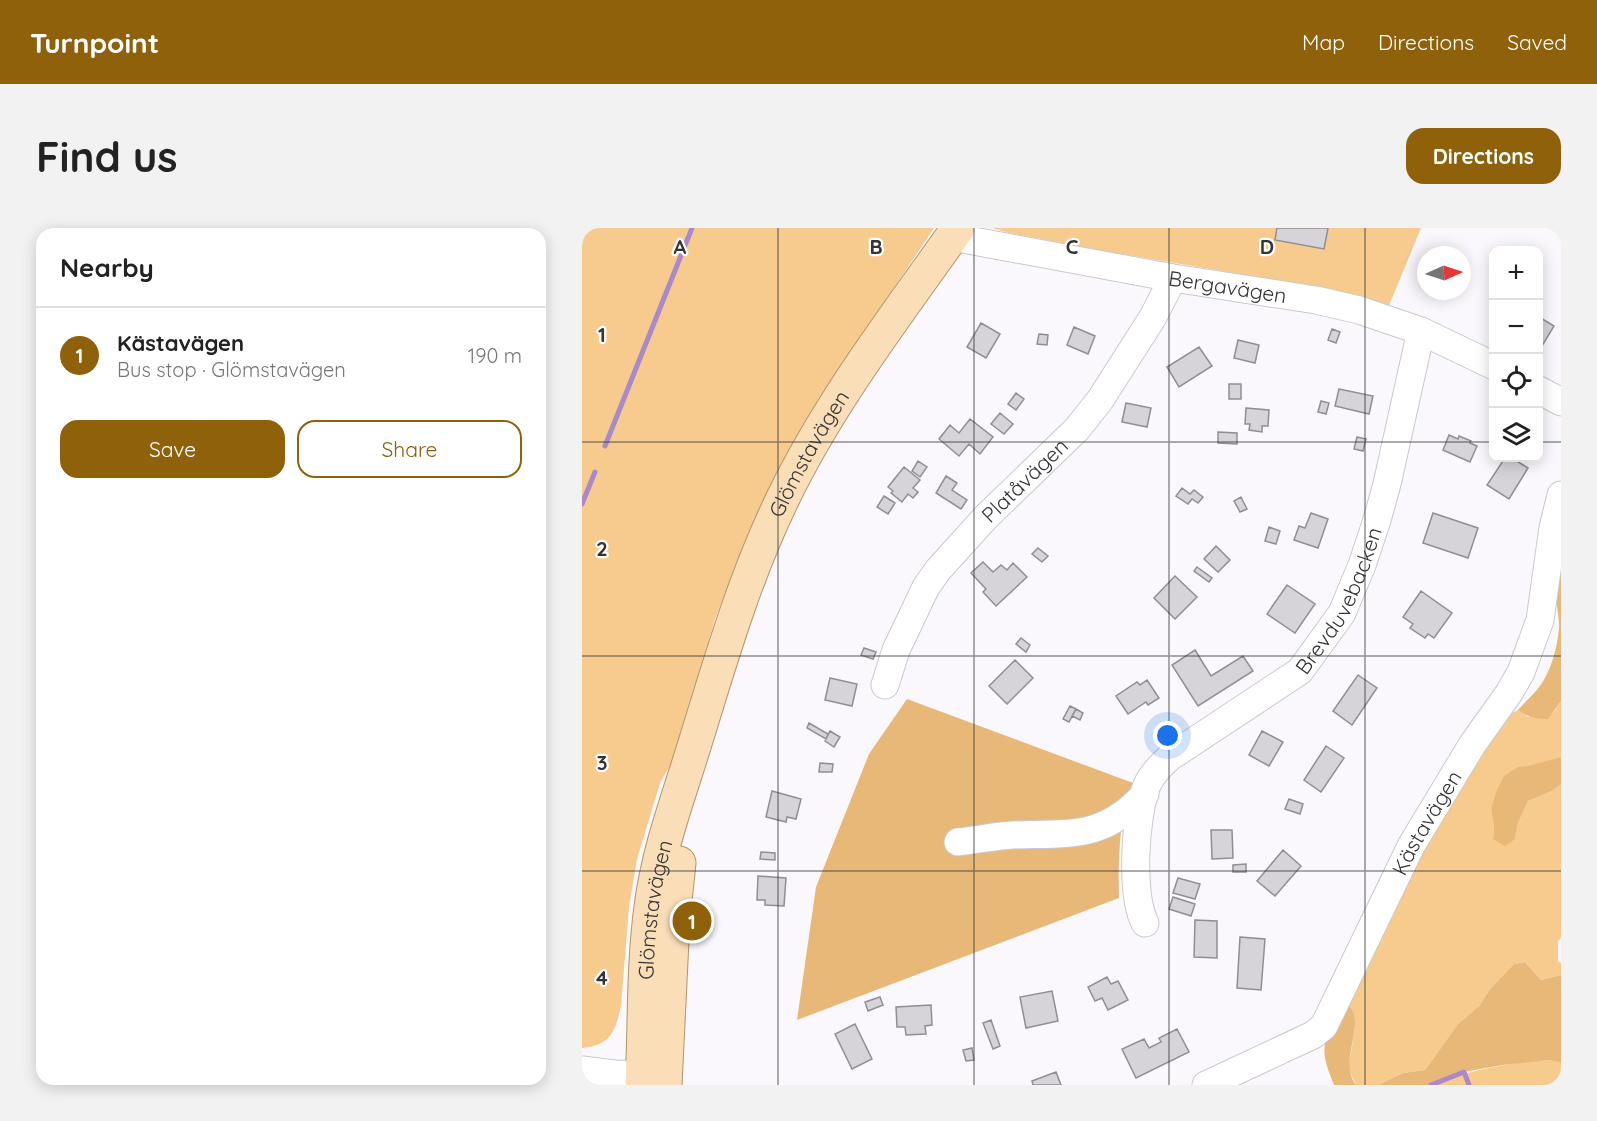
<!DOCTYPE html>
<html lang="en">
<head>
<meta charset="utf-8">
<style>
	body { margin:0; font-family:Quicksand,sans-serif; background:#f2f2f2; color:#222 }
	.controls { position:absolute; right:18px; top:18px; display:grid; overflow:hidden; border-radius:12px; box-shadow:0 3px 15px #0003 }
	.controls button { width:54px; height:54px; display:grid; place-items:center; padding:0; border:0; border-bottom:2px solid #e0e0e0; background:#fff; color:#222; font:30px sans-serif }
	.compass { position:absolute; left:835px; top:18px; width:54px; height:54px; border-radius:50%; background:#fff; box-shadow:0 3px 15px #0003; rotate:87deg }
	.you { position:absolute; left:586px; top:508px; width:21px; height:21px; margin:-15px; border:4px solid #fff; border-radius:50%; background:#1a73e8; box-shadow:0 0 0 9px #1a73e833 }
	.badge { display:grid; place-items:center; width:39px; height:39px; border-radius:50%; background:#8f610b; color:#fff; font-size:20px; font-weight:700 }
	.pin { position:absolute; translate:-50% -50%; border:3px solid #fff; box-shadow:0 2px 6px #0006 }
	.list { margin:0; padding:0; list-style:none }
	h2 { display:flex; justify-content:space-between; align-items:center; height:78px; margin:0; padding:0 24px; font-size:26px }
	h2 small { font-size:20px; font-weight:400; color:#767676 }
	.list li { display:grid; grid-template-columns:39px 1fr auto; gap:18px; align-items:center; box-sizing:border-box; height:96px; padding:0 24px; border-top:2px solid #e0e0e0 }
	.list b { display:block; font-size:22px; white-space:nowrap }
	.list p { margin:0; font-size:20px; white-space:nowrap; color:#767676 }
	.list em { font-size:20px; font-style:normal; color:#767676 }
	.actions { display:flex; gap:12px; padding:18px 24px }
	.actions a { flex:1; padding:14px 0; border:2px solid #8f610b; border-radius:18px; text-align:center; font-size:21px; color:#8f610b }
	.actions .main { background:#8f610b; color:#fff }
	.icon { flex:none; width:33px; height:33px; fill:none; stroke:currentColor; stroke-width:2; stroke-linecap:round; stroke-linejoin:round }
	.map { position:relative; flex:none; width:979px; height:857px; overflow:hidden; border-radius:18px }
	header { display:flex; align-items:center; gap:36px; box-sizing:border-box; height:84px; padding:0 30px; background:#8f610b; color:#fff }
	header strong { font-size:28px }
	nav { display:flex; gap:33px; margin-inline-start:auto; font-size:21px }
	.intro { display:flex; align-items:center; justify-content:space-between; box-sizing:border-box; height:144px; padding:0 36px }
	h1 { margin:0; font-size:42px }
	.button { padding:15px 27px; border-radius:18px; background:#8f610b; color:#fff; font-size:21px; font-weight:700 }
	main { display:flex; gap:36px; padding:0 36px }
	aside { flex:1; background:#fff; border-radius:18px; box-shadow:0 3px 15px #0003 }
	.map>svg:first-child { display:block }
	.green { fill:#f7ca8d }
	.forest { fill:#e7b877 }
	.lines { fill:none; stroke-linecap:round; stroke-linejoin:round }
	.stream { stroke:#aa89ca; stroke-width:5 }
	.building { fill:#d7d4d9; stroke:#908e93; stroke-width:1.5 }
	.minor-casing { stroke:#cac8cd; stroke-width:29 }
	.major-casing { stroke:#b2946c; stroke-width:35 }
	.minor { stroke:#fff; stroke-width:27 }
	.major { stroke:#fadeb8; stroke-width:33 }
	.grid { fill:none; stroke:#343335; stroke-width:1.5; stroke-opacity:0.55 }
	.labels { text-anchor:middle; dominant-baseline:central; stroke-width:4.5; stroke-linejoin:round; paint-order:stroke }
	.street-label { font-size:21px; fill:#343335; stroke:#fff }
	.grid-label { font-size:20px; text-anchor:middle; font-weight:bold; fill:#343335; stroke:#fff; stroke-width:4.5; stroke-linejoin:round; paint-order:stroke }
</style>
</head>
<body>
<header>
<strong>Turnpoint</strong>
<nav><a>Map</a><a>Directions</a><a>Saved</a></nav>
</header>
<div class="intro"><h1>Find us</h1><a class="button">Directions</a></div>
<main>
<aside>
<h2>Nearby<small></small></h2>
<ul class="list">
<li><span class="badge">1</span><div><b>Kästavägen</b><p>Bus stop · Glömstavägen</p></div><em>190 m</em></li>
</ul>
<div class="actions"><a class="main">Save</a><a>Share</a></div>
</aside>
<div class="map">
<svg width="979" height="857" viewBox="0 0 979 857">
	<rect width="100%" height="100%" fill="#faf8fd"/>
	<path class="green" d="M0,0H352L245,160L188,259L158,328L133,391L102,499L90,534L78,555L55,631L47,679L39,778C33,804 29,817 0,820Z
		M410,0H839L806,80L735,59L516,22L427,5Z
		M979,473V529L946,539H936L909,581L912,599L911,611H933L936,595L946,573L970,563L979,556V710L976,713V733L979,735V747L959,752L943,734L932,736L908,761L897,778L876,796L843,842L821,845L796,857H774L767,842V834L773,801L762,778L831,635L924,488L936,482L946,489L971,485Z
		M968,832L979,835V857H849C888,842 927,834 968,832Z"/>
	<path class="forest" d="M979,347V473L966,491C954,491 945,489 936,482C943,474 952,466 958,458C969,443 975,420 977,401C978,385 969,361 979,347Z
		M325,471L551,555C537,582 536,639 537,670L215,792L234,659L287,526Z
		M979,529V556L970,563L946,573L936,595L933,611L923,618L911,611L912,599L909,581L915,562L922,548L936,539L946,538Z
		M943,734L959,752L979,747V835L968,832L920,837L882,844L849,857H796L821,845L843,842L876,796L897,778L908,761L932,736Z
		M762,778H767C785,798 755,832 774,857H752C735,816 742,814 762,778Z"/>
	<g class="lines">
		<path class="stream" d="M23,218L110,0
			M0,276L13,244
			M849,857L882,844L887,857"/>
	</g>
	<path class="building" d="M695,0H746L742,21L693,12Z
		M957,89L972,98L960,118L957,116Z
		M399,95L418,106L404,130L385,119Z
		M492,99L513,108L506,126L485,117Z
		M750,101L758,104L754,115L746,112Z
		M457,106L466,107L465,117L455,116Z
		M656,112L677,117L673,135L652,130Z
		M617,119L630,138L597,159L585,139Z
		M647,156H659V171H647Z
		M757,161L791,168L787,186L753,178Z
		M434,165L442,171L434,182L426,176Z
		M739,173L747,175L744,186L736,184Z
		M544,175L569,180L565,199L540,194Z
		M664,180L687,182L686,198H680V204L667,202L668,196H663Z
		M418,185L431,196L422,206L409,196Z
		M388,191L411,209L398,226L387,216L377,228L357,211L368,197L377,205Z
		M636,204L655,205V216L636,215Z
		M867,207L876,211L877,208L889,213L888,215L895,218L888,234L861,222Z
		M775,209L784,211L781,223L772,221Z
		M923,230H930L946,240L927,271L905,257Z
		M336,233L345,239L338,249L330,243Z
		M322,239L338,252L331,260L336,264L331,270L326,266L320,274L309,265L311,263L306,259Z
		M364,248L375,255L370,262L385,272L379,281L354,265Z
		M600,260L608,266L612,262L621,269L616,275L610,271L606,276L594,268Z
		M302,268L313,275L306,286L295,279Z
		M659,269L665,281L658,284L652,273Z
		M729,285L746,291L736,320L712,312L717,298L723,300Z
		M851,285L896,300L886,330L841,315Z
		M687,299L698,303L694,316L683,313Z
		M634,318L648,332L636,344L622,331Z
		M456,320L466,328L460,334L450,326Z
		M401,334L411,344L419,337L425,342L431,335L445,349L414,378L401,364L404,361L389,345Z
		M615,339L630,350L627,354L612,343Z
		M593,348L615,369L593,391L572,370Z
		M705,357L733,376L713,405L685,386Z
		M839,363L870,385L852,410L846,406L843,410L828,400L831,396L821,389Z
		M439,410L448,417L444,424L434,416Z
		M282,420L294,424L291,431L279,427Z
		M613,422L629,448L661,428L671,443L616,478L590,437Z
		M433,432L451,450L425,476L407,458Z
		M776,447L795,460L770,497L751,483Z
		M248,450L275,456L270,478L243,472Z
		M565,452L577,470L566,477L564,474L546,486L534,468L555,454L558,457Z
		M488,478L494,481L487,494L481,491Z
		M494,481L501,485L498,492L490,488Z
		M227,495L246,506L244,511L225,500Z
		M248,503L258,509L252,519L243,513Z
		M680,503L701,514L687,538L667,527Z
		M744,518L762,530L739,564L722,552Z
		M238,535L251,536L250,544H237Z
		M190,563L219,571L214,591L205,589L204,594L184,589Z
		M707,571L721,576L718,586L703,581Z
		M629,602H650L651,630L630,631Z
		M701,622L719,638L693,668L675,653Z
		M179,624L193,625V632L178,631Z
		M664,636V644H651V637Z
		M176,648L204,650L202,678L183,677V672H175Z
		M596,650L618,656L613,671L591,665Z
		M591,669L613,676L609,688L587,681Z
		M613,692L635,693V730L612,729Z
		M658,709L683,711L679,762L655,760Z
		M525,749L529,756L536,753L546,772L526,782L520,770L513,773L506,759Z
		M470,763L476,793L444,800L438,769Z
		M298,769L301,777L286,783L283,774Z
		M349,777L350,797L343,798L344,806L324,807L323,799H315L314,779Z
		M409,792L418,818L411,821L401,795Z
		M273,796L290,831L270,841L253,806Z
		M595,801L607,824L554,850L540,821L562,811L567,820L579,814L577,810Z
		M390,820L392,832L384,833L381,822Z
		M474,844L479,857H451L450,853Z"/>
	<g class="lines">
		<g class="minor-casing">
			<g id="minor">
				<path id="s1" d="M370,9L591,50L734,72L777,82L839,103L912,138"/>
				<path d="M957,162L979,174"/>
				<path id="s2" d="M303,457L314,422L344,359L356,342L404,289L495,201L518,172L571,89L591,50"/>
				<path d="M376,614C394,612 413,608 431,607C487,605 521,612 563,566"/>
				<path id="s3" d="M563,695C548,667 553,587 565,557C570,546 579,537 588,529L718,443L760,385L780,337L795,292L805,256L839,103"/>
				<path d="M0,842L32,846L80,847"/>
				<path id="s4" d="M624,857L731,807L742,798L829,618L890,517L927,465L939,444L958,392L971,300L979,267"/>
			</g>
		</g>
		<g class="major-casing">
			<g id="major">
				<path id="s5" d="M60,857C63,798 61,738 69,679C76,622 97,568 114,512C139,431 163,348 201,270C248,173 314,88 376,0"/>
				<path d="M83,857L91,692L97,635"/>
			</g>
		</g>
		<use href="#minor" class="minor"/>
		<use href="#major" class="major"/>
	</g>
	<path class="grid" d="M196,0V857M392,0V857M587,0V857M783,0V857M0,214H912M957,214H979M0,428H979M0,643H979"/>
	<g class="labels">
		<g class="street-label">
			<text stroke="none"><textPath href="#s1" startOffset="280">Bergavägen</textPath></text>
			<text stroke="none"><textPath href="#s5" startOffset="660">Glömstavägen</textPath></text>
			<text stroke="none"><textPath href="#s2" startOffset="252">Platåvägen</textPath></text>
			<text stroke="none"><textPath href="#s3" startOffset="414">Brevduvebacken</textPath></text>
			<text stroke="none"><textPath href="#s4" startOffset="360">Kästavägen</textPath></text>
			<text stroke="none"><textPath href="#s5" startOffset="176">Glömstavägen</textPath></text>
		</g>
	</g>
	<g class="grid-label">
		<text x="98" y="26">A</text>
		<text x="294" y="26">B</text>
		<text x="490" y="26">C</text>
		<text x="685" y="26">D</text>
		<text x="20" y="114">1</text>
		<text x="20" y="328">2</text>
		<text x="20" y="542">3</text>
		<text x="20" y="757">4</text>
	</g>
</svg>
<div class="controls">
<button>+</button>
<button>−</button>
<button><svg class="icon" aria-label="locate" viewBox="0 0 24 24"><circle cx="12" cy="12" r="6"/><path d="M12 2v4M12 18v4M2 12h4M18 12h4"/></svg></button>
<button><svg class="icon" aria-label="layers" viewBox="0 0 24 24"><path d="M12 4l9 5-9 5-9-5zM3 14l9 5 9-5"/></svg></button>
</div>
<svg class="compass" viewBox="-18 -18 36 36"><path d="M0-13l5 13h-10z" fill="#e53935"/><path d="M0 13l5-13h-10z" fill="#767676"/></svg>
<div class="you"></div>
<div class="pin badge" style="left:110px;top:693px">1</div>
</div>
</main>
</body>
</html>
